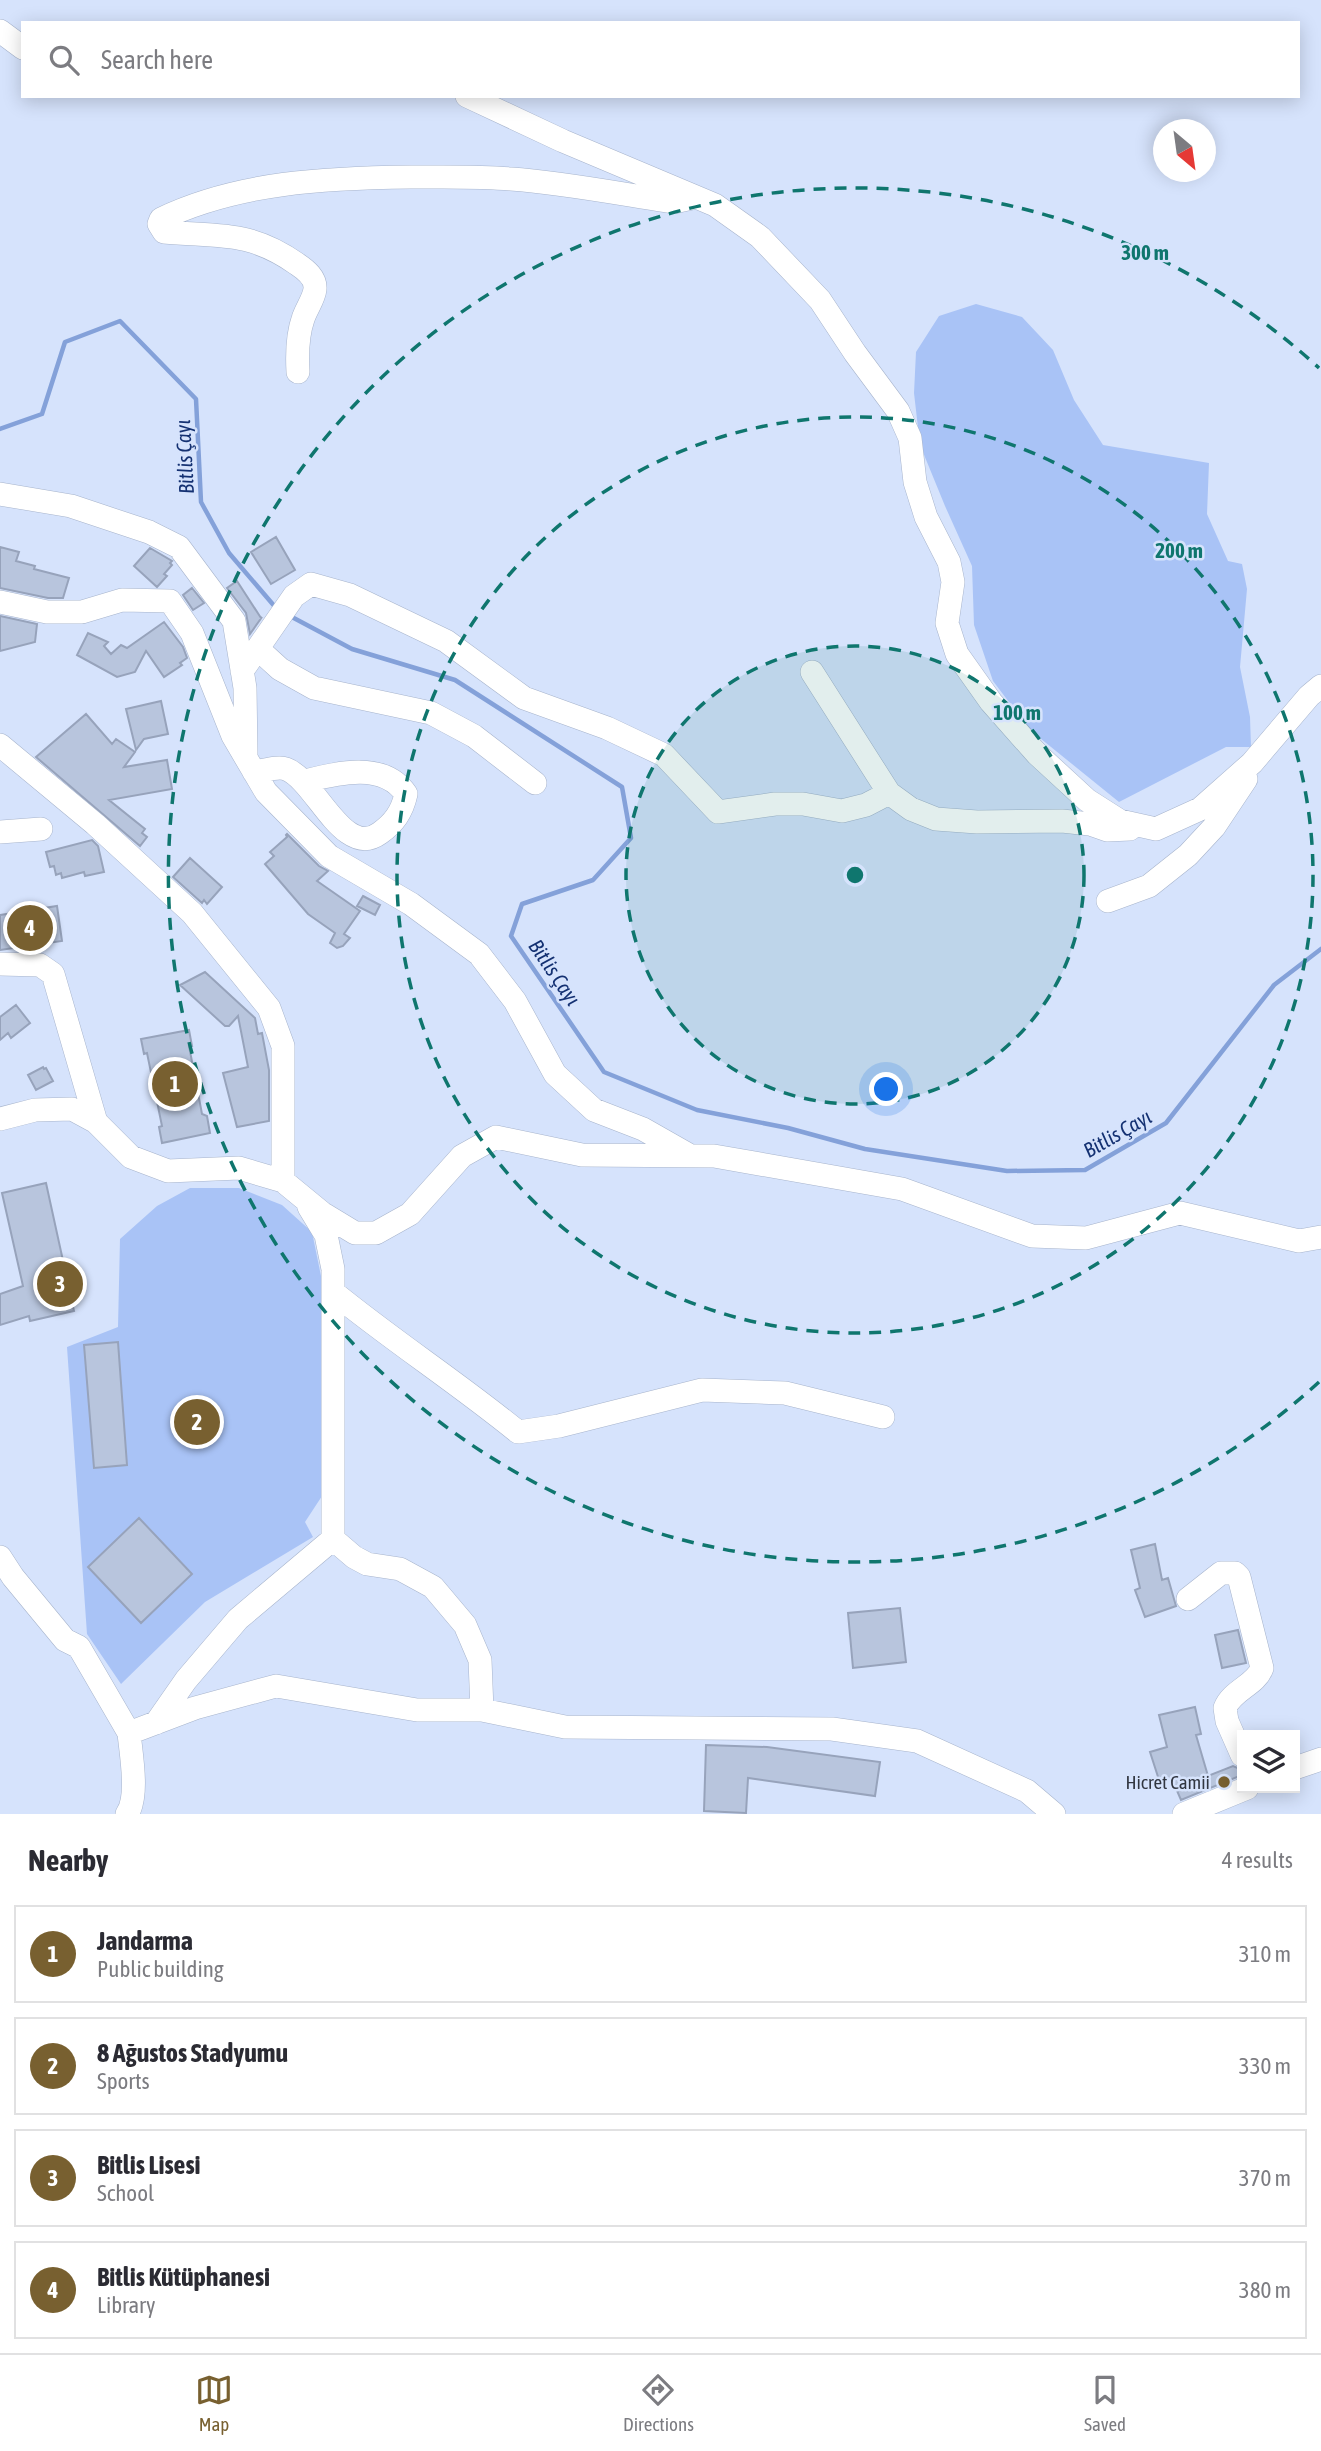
<!DOCTYPE html>
<html lang="en">
<head>
<meta charset="utf-8">
<style>
	body { margin:0; font-family:"Asap Condensed",sans-serif; background:#f7f7f7; color:#2b2b33 }
	.controls { position:absolute; right:21px; bottom:21px; display:grid; overflow:hidden; border-radius:0px; box-shadow:0 4px 18px #0003 }
	.controls button { width:63px; height:63px; display:grid; place-items:center; padding:0; border:0; border-bottom:2px solid #e1e1e2; background:#fff; color:#2b2b33; font:35px sans-serif }
	.compass { position:absolute; left:1153px; top:119px; width:63px; height:63px; border-radius:50%; background:#fff; box-shadow:0 4px 18px #0003; rotate:151deg }
	.you { position:absolute; left:887px; top:1090px; width:24px; height:24px; margin:-18px; border:5px solid #fff; border-radius:50%; background:#1a73e8; box-shadow:0 0 0 10px #1a73e833 }
	.badge { display:grid; place-items:center; width:46px; height:46px; border-radius:50%; background:#786030; color:#fff; font-size:23px; font-weight:700 }
	.pin { position:absolute; translate:-50% -50%; border:4px solid #fff; box-shadow:0 2px 7px #0006 }
	.list { margin:0; padding:0; list-style:none }
	h2 { display:flex; justify-content:space-between; align-items:center; height:91px; margin:0; padding:0 28px; font-size:30px }
	h2 small { font-size:23px; font-weight:400; color:#7c7c81 }
	.list li { display:grid; grid-template-columns:46px 1fr auto; gap:21px; align-items:center; box-sizing:border-box; height:98px; margin:0 14px 14px; padding:0 14px; border:2px solid #e1e1e2; border-radius:0px }
	.list b { display:block; font-size:26px; white-space:nowrap }
	.list p { margin:0; font-size:23px; white-space:nowrap; color:#7c7c81 }
	.list em { font-size:23px; font-style:normal; color:#7c7c81 }
	.icon { flex:none; width:38px; height:38px; fill:none; stroke:currentColor; stroke-width:2; stroke-linecap:round; stroke-linejoin:round }
	.map { position:relative; flex:none; width:1321px; height:1814px; overflow:hidden }
	.search { position:absolute; background:#fff; box-shadow:0 4px 18px #0003; left:21px; right:21px; top:21px; height:77px; display:flex; align-items:center; gap:18px; box-sizing:border-box; padding:0 24px; border-radius:0px; color:#7c7c81; font-size:26px }
	.sheet { height:539px; background:#fff }
	nav { display:flex; justify-content:space-around; align-items:center; box-sizing:border-box; height:98px; border-top:2px solid #e1e1e2; background:#fff; font-size:19px; color:#7c7c81 }
	nav a { display:grid; justify-items:center; gap:4px }
	nav .on { color:#786030 }
	.map>svg:first-child { display:block }
	.green { fill:#a9c3f6 }
	.lines { fill:none; stroke-linecap:round; stroke-linejoin:round }
	.stream { stroke:#84a1d9; stroke-width:4.5 }
	.building { fill:#b8c5dd; stroke:#97a3bb; stroke-width:2 }
	.minor-casing { stroke:#a7b4cc; stroke-width:24 }
	.minor { stroke:#fff; stroke-width:23 }
	.ring { fill:none; stroke:#0f766e; stroke-width:3.5; stroke-dasharray:12 9 }
	.poi-dot { fill:#786030; stroke:#d6e3fc; stroke-width:2.5 }
	.labels { text-anchor:middle; dominant-baseline:central; stroke-width:5; stroke-linejoin:round; paint-order:stroke }
	.poi-label { font-size:19px; fill:#313640; stroke:#d6e3fc; text-anchor:end }
	.water-label { font-size:21px; font-style:italic; fill:#143172; stroke:#d6e3fc }
	.centre { fill:#0f766e; stroke:#d6e3fc; stroke-width:3.5 }
	.ring-label { font-size:21px; text-anchor:middle; font-weight:bold; fill:#0f766e; stroke:#d6e3fc; stroke-width:5; stroke-linejoin:round; paint-order:stroke }
</style>
</head>
<body>
<div class="map">
<svg width="1321" height="1814" viewBox="0 0 1321 1814">
	<rect width="100%" height="100%" fill="#d6e3fc"/>
	<path class="green" d="M976,304L1022,317L1053,350L1074,400L1103,445L1209,463L1207,514L1228,561L1242,564L1247,589L1240,667L1250,717L1251,747H1226L1119,802L1030,730L993,681L974,625L972,566L945,506L920,445L914,393L916,352L939,316Z
		M190,1188H239L282,1205L312,1232L321,1276L322,1496L305,1522L313,1537L205,1602L121,1684L87,1634L67,1347L118,1327L120,1239L157,1206Z"/>
	<g class="lines">
		<path class="stream" d="M0,429L42,414L65,342L120,321L196,399L201,502L229,553L276,608
			M290,616L352,649L455,680L622,787L631,838L593,880L522,904L511,936L604,1072L697,1110L788,1128L865,1149L1007,1171L1085,1170L1166,1123L1274,985L1321,949"/>
	</g>
	<path class="building" d="M276,537L295,570L271,584L251,552Z
		M0,547L19,552L16,561L35,566L34,569L69,578L63,598H48L0,588Z
		M150,548L172,561L170,563L172,565L164,574L167,576L157,587L134,566Z
		M237,581L261,618L262,617L250,634L246,613L227,588Z
		M192,588L204,603L193,610L183,595Z
		M0,616L37,624L35,642L0,651Z
		M164,622L183,647L187,658L180,663L182,665L164,677L146,651L135,672L117,677L77,655L88,633L108,642L104,646L111,654L121,645L127,648Z
		M161,701L168,734L144,739L136,750L126,709Z
		M86,714L112,744L116,739L135,752L124,767L167,760L172,789L109,800L145,829L142,833L147,837L140,846L36,757Z
		M287,834L319,866L328,871L317,881L360,911L344,934L350,938L343,946L337,948L330,943L335,933L308,914L265,864L274,856L270,852L287,837L286,835Z
		M92,840L98,846L104,872L85,876L84,872L62,878L61,873L56,875L54,866L50,867L46,852Z
		M190,858L222,887L207,904L204,900L202,903L173,877Z
		M363,896L380,905L375,915L357,906Z
		M57,906L62,941L0,950V915Z
		M205,972L255,1018L258,1034L262,1033L269,1070V1121L237,1127L223,1073L248,1067L238,1016L229,1026H225L180,985Z
		M16,1005L30,1023L11,1038L8,1033L0,1040V1017Z
		M189,1030L192,1046H189L202,1114L207,1116L210,1133L162,1143L159,1127L162,1126L147,1053L144,1054L141,1039Z
		M43,1067L44,1069L46,1068L53,1081L36,1090L28,1075Z
		M46,1183L74,1311L30,1321L29,1316L0,1325V1294L23,1286L2,1193Z
		M118,1342L127,1465L94,1468L84,1345Z
		M139,1518L192,1574L141,1623L88,1567Z
		M1155,1544L1162,1580L1168,1578L1176,1606L1145,1617L1135,1590L1140,1588L1131,1550Z
		M900,1608L906,1662L853,1668L848,1613Z
		M1238,1630L1246,1663L1222,1668L1215,1635Z
		M1195,1707L1201,1734L1196,1735L1208,1776L1233,1766L1240,1769L1242,1775L1181,1800L1172,1779L1160,1783L1150,1752L1167,1747L1159,1715Z
		M706,1745L767,1747L880,1762L875,1796L748,1778L746,1813L704,1811Z"/>
	<g class="lines">
		<g class="minor-casing">
			<path id="minor" d="M0,31L23,48
				M467,96L563,141L715,205L760,237L820,300L855,353L898,411L910,438L915,482L926,517L949,562L953,582L947,623L957,654L991,702L1037,754L1087,800L1120,821L1156,829L1200,809L1252,763L1309,696L1321,686
				M298,372C297,354 297,336 303,319C306,309 314,299 315,289C316,278 306,270 297,264C249,230 218,237 164,232L159,224L161,219C238,182 327,178 411,177C444,177 478,176 511,179C566,183 620,194 674,202L692,198
				M0,494L71,506L149,532L179,547L234,621L245,688L246,754
				M0,602L47,612H82L122,600L170,601L192,633L233,736L266,792L329,856L411,904L479,954L515,1001L555,1074L594,1110L643,1129L687,1154
				M258,649L280,669L314,688L431,713L474,736L535,783
				M242,671L294,596L311,584L350,595L446,641L524,698L607,728L664,755L718,812L775,804H803L842,811L866,805L889,793
				M812,672L889,793L911,809L936,819L977,822L1062,821L1090,824L1107,830L1130,829
				M0,745L95,824L192,913L269,1008L283,1046V1181
				M254,772C263,771 278,766 286,769C316,780 343,860 380,833C394,823 402,812 406,794C384,761 338,773 305,781
				M0,832L41,829
				M1108,901L1149,886L1188,855L1214,827L1246,779
				M0,964L40,965L53,974L96,1122
				M0,1119L35,1110L72,1109L96,1122L131,1157L168,1171L239,1168L283,1181L322,1213L355,1233H376L410,1214L462,1156L496,1137L582,1155L714,1156L902,1189L1032,1236L1086,1238L1180,1213L1299,1241L1321,1237
				M309,1207L326,1235L333,1269V1539L354,1557L367,1564L400,1569L433,1587L465,1625L480,1660L482,1710
				M333,1292C393,1341 458,1383 518,1432L559,1426L702,1390L785,1393L883,1417
				M0,1557L13,1577L65,1640L79,1647L129,1733L195,1708L276,1686L417,1710H482L565,1727L832,1729L917,1741L1027,1791L1054,1814
				M1188,1599L1221,1573H1235L1239,1577L1262,1668C1256,1685 1232,1690 1225,1708L1227,1721L1242,1755
				M156,1723L186,1680L238,1619L333,1539
				M1295,1768L1321,1759
				M127,1814C139,1797 131,1754 129,1733
				M1184,1814L1247,1788"/>
		</g>
		<use href="#minor" class="minor"/>
	</g>
	<circle cx="855" cy="875" r="229" fill="#0f766e" fill-opacity=".12"/>
	<g class="ring">
		<circle cx="855" cy="875" r="229"/>
		<circle cx="855" cy="875" r="458"/>
		<path d="M1319 1382A687 687 0 1 1 1319 368"/>
	</g>
	<circle class="poi-dot" cx="1224" cy="1782" r="7"/>
	<g class="labels">
		<g class="poi-label">
			<text x="1210" y="1782">Hicret Camii</text>
		</g>
		<g class="water-label">
			<text transform="translate(184 457) rotate(-93)">Bitlis Çayı</text>
			<text transform="translate(555 972) rotate(56)">Bitlis Çayı</text>
			<text transform="translate(1117 1133) rotate(-30)">Bitlis Çayı</text>
		</g>
	</g>
	<circle cx="855" cy="875" r="10" class="centre"/>
	<g class="ring-label">
		<text x="1145" y="260">300 m</text>
		<text x="1179" y="558">200 m</text>
		<text x="1017" y="720">100 m</text>
	</g>
</svg>
<div class="controls">
<button><svg class="icon" aria-label="layers" viewBox="0 0 24 24"><path d="M12 4l9 5-9 5-9-5zM3 14l9 5 9-5"/></svg></button>
</div>
<svg class="compass" viewBox="-18 -18 36 36"><path d="M0-13l5 13h-10z" fill="#e53935"/><path d="M0 13l5-13h-10z" fill="#7c7c81"/></svg>
<div class="you"></div>
<div class="pin badge" style="left:175px;top:1084px">1</div>
<div class="pin badge" style="left:197px;top:1422px">2</div>
<div class="pin badge" style="left:60px;top:1284px">3</div>
<div class="pin badge" style="left:30px;top:928px">4</div>
<div class="search"><svg class="icon" aria-label="search" viewBox="0 0 24 24"><circle cx="10" cy="10" r="6"/><path d="M15 15l6 6"/></svg>Search here</div>
</div>
<section class="sheet">
<h2>Nearby<small>4 results</small></h2>
<ul class="list">
<li><span class="badge">1</span><div><b>Jandarma</b><p>Public building</p></div><em>310 m</em></li>
<li><span class="badge">2</span><div><b>8 Ağustos Stadyumu</b><p>Sports</p></div><em>330 m</em></li>
<li><span class="badge">3</span><div><b>Bitlis Lisesi</b><p>School</p></div><em>370 m</em></li>
<li><span class="badge">4</span><div><b>Bitlis Kütüphanesi</b><p>Library</p></div><em>380 m</em></li>
</ul>
</section>
<nav>
<a class="on"><svg class="icon" aria-label="map" viewBox="0 0 24 24"><path d="M3 6l6-2 6 2 6-2v14l-6 2-6-2-6 2zM9 4v14M15 6v14"/></svg>Map</a>
<a><svg class="icon" aria-label="directions" viewBox="0 0 24 24"><path d="M12 3l9 9-9 9-9-9zM9 14v-3h6M13 9l2 2-2 2"/></svg>Directions</a>
<a><svg class="icon" aria-label="saved" viewBox="0 0 24 24"><path d="M7 4h10v16l-5-4-5 4z"/></svg>Saved</a>
</nav>
</body>
</html>
